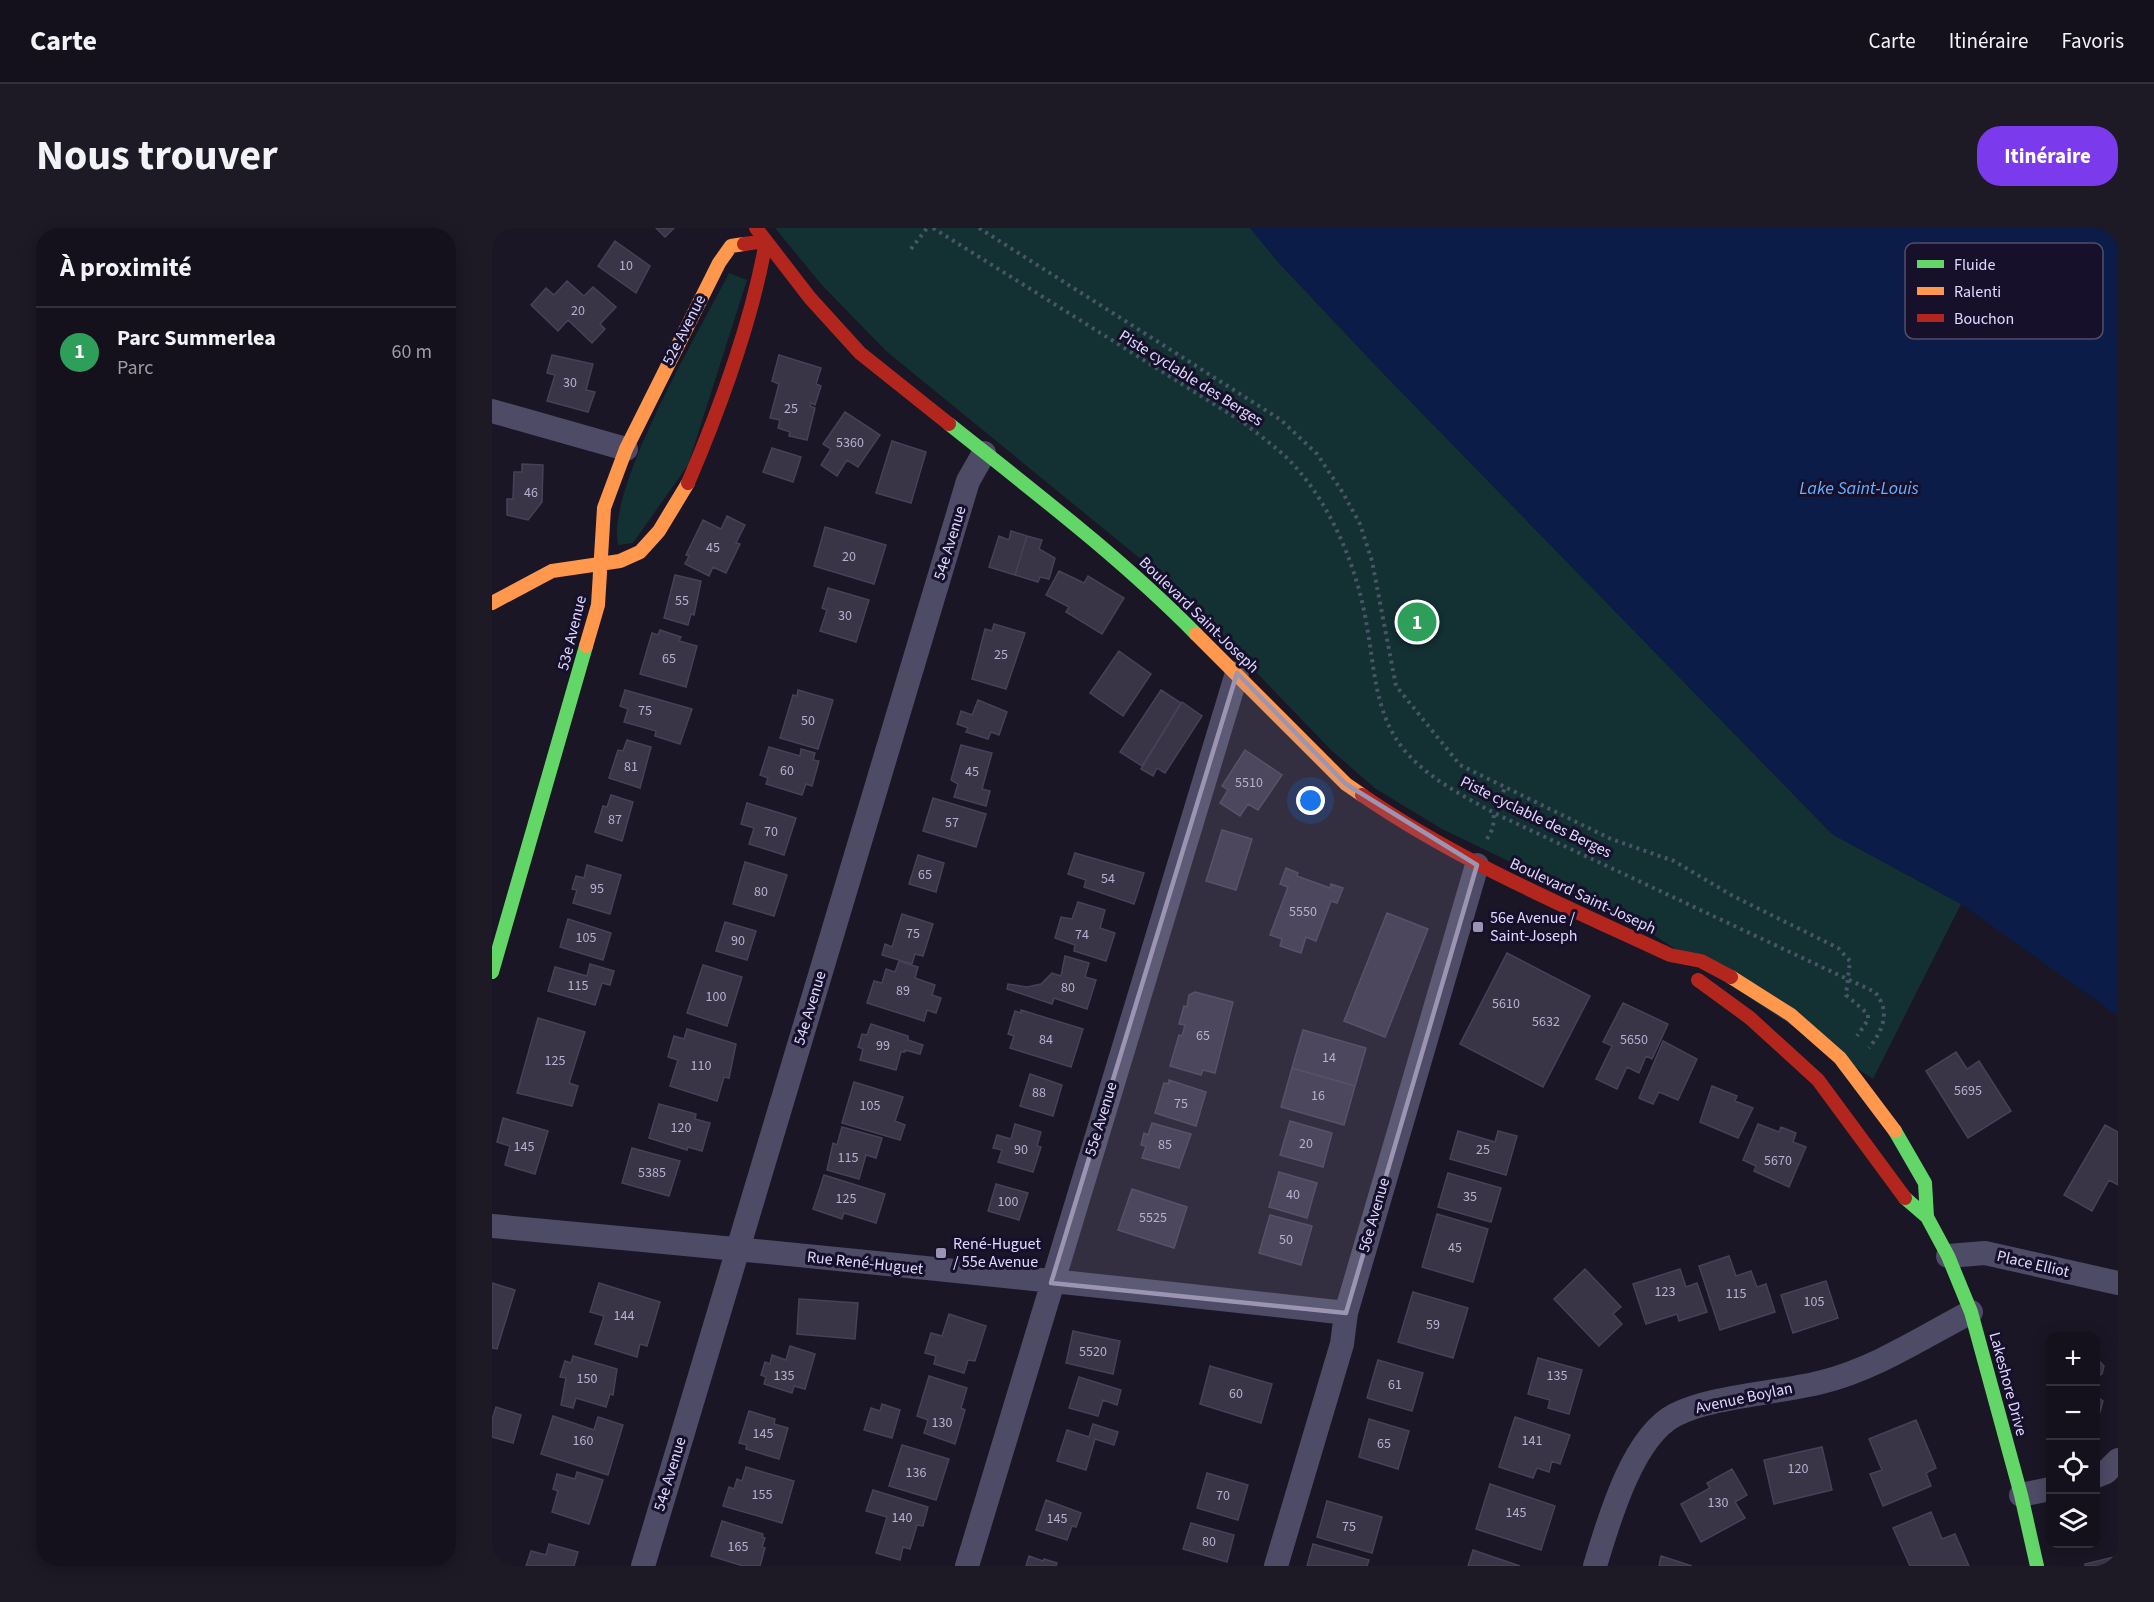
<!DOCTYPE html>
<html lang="fr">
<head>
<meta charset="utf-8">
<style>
	body { margin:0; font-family:"Source Sans 3",sans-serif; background:#1d1925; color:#f1f3f6 }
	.controls { position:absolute; right:18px; bottom:18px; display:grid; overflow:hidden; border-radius:12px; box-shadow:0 3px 15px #0003 }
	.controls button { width:54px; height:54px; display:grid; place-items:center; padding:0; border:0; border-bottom:2px solid #33303b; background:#14101c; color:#f1f3f6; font:30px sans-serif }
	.you { position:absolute; left:819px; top:573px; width:21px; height:21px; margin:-15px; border:4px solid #fff; border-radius:50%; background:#1a73e8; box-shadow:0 0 0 9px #1a73e833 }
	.badge { display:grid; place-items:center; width:39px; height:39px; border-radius:50%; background:#7c3aed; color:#fff; font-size:20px; font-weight:700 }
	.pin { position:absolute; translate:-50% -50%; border:3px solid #fff; box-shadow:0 2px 6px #0006 }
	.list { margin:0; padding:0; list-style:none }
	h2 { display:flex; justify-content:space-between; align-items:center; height:78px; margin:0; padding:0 24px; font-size:26px }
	h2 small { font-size:20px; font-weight:400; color:#9d9da3 }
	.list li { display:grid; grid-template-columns:39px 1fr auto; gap:18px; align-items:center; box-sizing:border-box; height:90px; padding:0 24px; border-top:2px solid #33303b }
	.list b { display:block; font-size:22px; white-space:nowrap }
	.list p { margin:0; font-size:20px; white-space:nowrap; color:#9d9da3 }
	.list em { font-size:20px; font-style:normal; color:#9d9da3 }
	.icon { flex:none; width:33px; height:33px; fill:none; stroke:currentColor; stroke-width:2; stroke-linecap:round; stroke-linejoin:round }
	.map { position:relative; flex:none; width:1626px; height:1338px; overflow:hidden; border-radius:24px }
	header { display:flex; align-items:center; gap:36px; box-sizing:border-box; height:84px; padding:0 30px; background:#14101c; border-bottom:2px solid #33303b }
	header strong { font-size:28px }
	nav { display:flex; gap:33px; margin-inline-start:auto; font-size:21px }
	.intro { display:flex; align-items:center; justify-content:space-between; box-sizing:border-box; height:144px; padding:0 36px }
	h1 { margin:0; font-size:42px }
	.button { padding:15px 27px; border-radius:24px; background:#7c3aed; color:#fff; font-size:21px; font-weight:700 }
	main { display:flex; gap:36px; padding:0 36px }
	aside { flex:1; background:#14101c; border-radius:24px; box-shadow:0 3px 15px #0003 }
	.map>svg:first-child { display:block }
	.green { fill:#133033 }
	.water { fill:#0b1c48 }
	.building { fill:#393446; stroke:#474158; stroke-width:1.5 }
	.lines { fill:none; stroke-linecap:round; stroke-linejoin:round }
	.path { stroke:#485566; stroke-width:4; stroke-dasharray:3 4.5; stroke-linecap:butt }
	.street { stroke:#4d4b65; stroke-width:24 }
	.fast { stroke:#63d668; stroke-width:14 }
	.slow { stroke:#ff974d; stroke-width:14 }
	.jam { stroke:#b3261e; stroke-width:14 }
	.marked { fill:#9b95b3; fill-opacity:0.2; stroke:#9b95b3; stroke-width:4.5; stroke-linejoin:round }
	.poi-dot { fill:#9b95b3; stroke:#16102b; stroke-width:2 }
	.labels { text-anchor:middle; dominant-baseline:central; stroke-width:6; stroke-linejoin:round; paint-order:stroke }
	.number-label { font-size:14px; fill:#b6b0d1 }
	.street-label { font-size:16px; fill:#e0d9ff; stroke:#16102b }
	.poi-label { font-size:16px; fill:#e0d9ff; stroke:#16102b; text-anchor:start }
	.water-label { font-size:18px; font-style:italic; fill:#67b1ff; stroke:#16102b }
	.key { fill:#16102b; stroke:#534c6b; stroke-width:1.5 }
	.key-label { font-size:16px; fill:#e0d9ff }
</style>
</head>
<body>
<header>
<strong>Carte</strong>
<nav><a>Carte</a><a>Itinéraire</a><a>Favoris</a></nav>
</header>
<div class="intro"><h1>Nous trouver</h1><a class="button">Itinéraire</a></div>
<main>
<aside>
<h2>À proximité<small></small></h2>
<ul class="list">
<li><span class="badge" style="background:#2e9e5b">1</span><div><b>Parc Summerlea</b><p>Parc</p></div><em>60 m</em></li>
</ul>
</aside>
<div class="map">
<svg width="1626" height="1338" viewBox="0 0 1626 1338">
	<rect width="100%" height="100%" fill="#1a1625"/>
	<path class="green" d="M283,0H758L787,35L889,143L1340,606L1469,676L1381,851L1139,692L950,601L884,561L840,523L678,355L394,123L329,56Z
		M237,45L255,52L196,237L141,315L126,317C114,260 208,102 237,45Z"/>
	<path class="water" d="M758,0H1626V788L1469,676L1340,606L889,143L787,35Z"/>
	<path class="building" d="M164,0H182L173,9Z
		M123,13L158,38L144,65L106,38Z
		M75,53L92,68L101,59L124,79L108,96L113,101L100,115L76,92L66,103L39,77L54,60L62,67Z
		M60,127L101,136L94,162L103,164L96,184L55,173L63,147L55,145Z
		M287,127L329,140L324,156L329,158L323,177L319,175L318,178L323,180L315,212L297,208L298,204L286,200L288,192L278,190L287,156L280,153Z
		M353,184L388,207L366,239L355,232L345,248L329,237L339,221L331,216Z
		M400,213L434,224L419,275L384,265Z
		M280,220L309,229L301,254L271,244Z
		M30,236L51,237L50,274L36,292L15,287V271H21L22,244H30Z
		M235,288L253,297L244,315L248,316L234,345L221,339L217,348L193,336L197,328L194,327L211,292L229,301Z
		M333,299L394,317L382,356L322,338Z
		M519,303L535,308L523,347L497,339L507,308L517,312Z
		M535,308L550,312L547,321L563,330L557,351L548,349L546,354L523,347Z
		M567,343L592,355L596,348L632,370L610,406L574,384L577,379L554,367Z
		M183,347L209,353L202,387L199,386L196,397L172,390Z
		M336,360L377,372L364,414L328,403L335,382L330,380Z
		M502,396L533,405L514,461L480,451L493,401L500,403Z
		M168,402L189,409L187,413L205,418L194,459L148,446L160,405L166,407Z
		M627,423L659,446L631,488L598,465Z
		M133,462L200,481L188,516L163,508L164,503L132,494L136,481L128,478Z
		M306,462L341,472L326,521L288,510L301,467L305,468Z
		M669,462L689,475L650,538L628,524Z
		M486,472L515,484L507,507L499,504L496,511L474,504L476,500L465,496L469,483L480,487Z
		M690,474L710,488L673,545L665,540L661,548L649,541Z
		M135,512L159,519L148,560L117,550L126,522L131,523Z
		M469,517L500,525L490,561L498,563L494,578L462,569L466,556L459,552Z
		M277,519L308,528L309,521L323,525L321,532L327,533L320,558L314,556L310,567L274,556L276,550L268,547Z
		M753,522L790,547L766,582L756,576L748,588L728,575L736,562L730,558Z
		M119,567L141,574L130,613L103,604L111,578L115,579Z
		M441,570L494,586L484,619L431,603Z
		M255,575L304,590L292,627L257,616L262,600L249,596Z
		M730,602L760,611L744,662L714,653Z
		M583,625L652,645L642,676L592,659L594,652L576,646Z
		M426,627L452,635L444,664L417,656Z
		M253,634L295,647L282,688L241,676Z
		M95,637L129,647L118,686L81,675L85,662L80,661L84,648L92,650Z
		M794,640L806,645L805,648L838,660L839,656L851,660L845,675L839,673L824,713L814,709L809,725L788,718L790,711L778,707L796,659L788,656Z
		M586,674L613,682L608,700L623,705L614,733L582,723L583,717L563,710L569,689L580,691Z
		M895,685L936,701L893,809L852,793Z
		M410,686L441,696L431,728L423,726L420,736L390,727L393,716L400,719Z
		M76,691L119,705L111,732L68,719Z
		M233,694L264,703L255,732L224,723Z
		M1015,725L1098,768L1051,859L968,816Z
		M573,728L597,735L593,749L604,752L595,781L562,770L560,776L515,761L516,756L535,759L549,756L560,745L569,748Z
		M407,733L426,739L423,750L443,757L440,767L449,770L444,785L435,782L432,793L375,775L382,753L390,755L394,741L403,744Z
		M98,736L122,743L118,757L110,755L103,777L56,763L63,739L95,748Z
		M211,737L250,749L235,798L195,785Z
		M703,764L741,774L723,845L711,842L709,847L678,838L687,807L690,808L693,797L687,796L692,778L695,779L697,767Z
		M1131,775L1176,796L1160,831L1154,828L1147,845L1135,839L1125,861L1104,851L1120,818L1111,814Z
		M529,782L591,801L579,839L518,820L522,808L516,806L523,783L529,785Z
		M46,790L93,804L77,855L86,858L80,878L25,865Z
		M379,796L416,808V812L431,817L428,826L413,822V824H409L404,842L368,832L371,821L366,819L370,806L375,807Z
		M195,801L244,816L237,850L232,849L225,873L178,858L186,832L176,829L182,808L192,811Z
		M811,802L874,820L863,858L800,840Z
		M1171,813L1205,831L1186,872L1167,864L1161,876L1147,870Z
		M1464,824L1475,841L1487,833L1519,883L1476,910L1434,843Z
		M800,840L863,858L852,897L789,879Z
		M538,846L570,857L561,888L528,878Z
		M677,852L714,864L704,898L663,885L672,855L676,856Z
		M362,854L411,869L403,893L413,897L408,912L350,895Z
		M1220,858L1245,868L1243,873L1261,880L1246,910L1208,894Z
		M167,876L204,886L203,891L218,895L210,923L196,919L195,922L157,910Z
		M11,890L56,903L43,946L13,937L18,918L5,914Z
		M798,893L840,905L831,939L788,927Z
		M660,895L699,906L687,940L650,930L654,918L649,917L652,905L656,907Z
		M523,896L549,904L545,918L549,919L541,944L506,934L510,922L501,920L505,907L519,911Z
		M1266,896L1287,904L1289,899L1304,905L1301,914L1314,919L1297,959L1262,943L1264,938L1251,932Z
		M1613,897L1626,904V957L1617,952L1600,983L1572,967Z
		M350,899L390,910L384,930L374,927L367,951L335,942L341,915L345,917Z
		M966,903L1003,914L1006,903L1025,908L1014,947L958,931Z
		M140,920L188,933L177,968L130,955Z
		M787,944L825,955L815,990L777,979Z
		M956,945L1009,960L999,994L946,979Z
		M332,947L393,966L384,995L352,985L350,991L321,981Z
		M504,956L536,965L527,992L496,983Z
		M640,961L695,979L682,1020L626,1002Z
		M945,986L996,1001L981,1054L930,1039Z
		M778,987L820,998L809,1037L767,1025Z
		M1237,1028L1244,1048L1259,1043L1265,1059L1274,1056L1283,1084L1228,1102L1207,1038Z
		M1093,1041L1129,1079L1121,1086L1130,1096L1107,1118L1062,1071Z
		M1188,1041L1194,1059L1205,1055L1215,1084L1187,1093L1185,1086L1154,1096L1141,1056Z
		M1334,1053L1346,1090L1301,1105L1289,1067Z
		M0,1055L23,1062L5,1121L0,1120Z
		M107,1055L168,1074L155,1118L148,1116L145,1129L103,1116L112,1088L98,1084Z
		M921,1064L976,1080L961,1130L906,1114Z
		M307,1071L366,1075L363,1111L305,1106Z
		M457,1086L494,1098L483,1133L476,1132L472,1145L442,1136L444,1128L433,1125L439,1105L450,1108Z
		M581,1103L628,1113L621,1146L574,1135Z
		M298,1118L323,1126L313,1161L302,1158L300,1165L272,1156L274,1149L269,1147L273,1134L278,1136L280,1127L294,1132Z
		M81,1128L125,1141L121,1167L118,1166L114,1179L84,1170L81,1180L69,1177L74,1150L68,1149L73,1133L79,1135Z
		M1046,1130L1090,1142L1077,1186L1056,1180L1058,1172L1036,1166Z
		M1604,1130L1612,1138L1610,1146L1604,1149Z
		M886,1132L931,1145L920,1183L875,1170Z
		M718,1138L780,1156L769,1195L708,1176Z
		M437,1148L475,1160L469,1180L473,1182L463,1216L432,1205L436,1192L425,1188Z
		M587,1149L629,1162L625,1177L611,1172L606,1188L577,1180Z
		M1604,1168L1611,1173L1608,1184L1604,1188Z
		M390,1176L408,1182L400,1210L372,1202L379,1180L388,1183Z
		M4,1179L29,1187L21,1215L0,1209V1192Z
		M257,1183L283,1191L282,1196L296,1200L287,1231L254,1221L255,1217L247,1215Z
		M61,1188L102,1202L106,1189L131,1197L116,1247L49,1226Z
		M1023,1189L1078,1207L1068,1236L1060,1233L1057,1244L1045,1240L1041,1250L1007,1239Z
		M877,1191L917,1203L906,1241L867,1229Z
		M1424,1192L1444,1240L1434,1245L1439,1258L1391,1278L1378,1246L1390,1242L1377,1211Z
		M601,1196L626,1204L622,1217L603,1211L594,1242L565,1233L575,1202L597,1209Z
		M410,1217L457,1231L444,1272L397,1258Z
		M1330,1219L1340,1262L1282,1276L1272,1232Z
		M254,1239L302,1253L290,1295L231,1278L237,1259L242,1261L245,1251L250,1253Z
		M1240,1241L1255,1267L1243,1274L1253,1290L1209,1314L1189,1276L1218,1260L1215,1255Z
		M85,1244L111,1252L97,1296L60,1284L66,1263L61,1261L65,1246L83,1251Z
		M715,1245L756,1257L746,1292L705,1280Z
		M998,1256L1063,1278L1049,1322L984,1301Z
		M381,1262L436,1279L431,1298L425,1297L418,1321L411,1319L408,1332L384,1325L395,1289L374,1283Z
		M554,1272L589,1285L584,1299L580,1298L575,1312L544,1302Z
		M835,1273L890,1289L880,1325L825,1309Z
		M1439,1284L1450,1311L1463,1306L1477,1338H1418L1401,1300Z
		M230,1293L271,1306L270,1309L273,1310L270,1319L273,1320L268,1338H251L219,1328Z
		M699,1295L742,1307L735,1334L691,1321Z
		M57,1316L86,1324L82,1338H34L39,1323L54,1327Z
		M821,1316L877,1332L875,1338H815Z
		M981,1322L1028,1338H976Z
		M537,1328L551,1333L552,1331L565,1335L564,1338H534Z
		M1169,1328L1200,1338H1167Z
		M1626,1328V1338H1593V1336Z"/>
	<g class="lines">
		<path class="path" d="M441,0L752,195C767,207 784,219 797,232C839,275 866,341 875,399C883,443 883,487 913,523C937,551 970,567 1002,585L1383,764C1399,784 1391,802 1377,820
			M487,0L789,192L825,226L851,265L868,296L880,333L904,458L968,537L1119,611L1182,633L1241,668L1346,720L1358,733L1354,767L1376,786V792L1365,808
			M419,21L435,0
			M1005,578L1013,560
			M995,611L1001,600L1002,585"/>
		<path class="street" d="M0,183L134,221
			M0,998C285,1024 569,1053 854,1085
			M1456,1028L1493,1025L1626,1055
			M1604,1248L1614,1244L1626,1232
			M1529,1267L1558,1261
			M151,1338L476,253L492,225
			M475,1338L745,445
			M784,1338L850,1116L854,1085L985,637
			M1103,1338C1116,1295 1140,1209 1183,1187C1219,1168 1288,1165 1330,1154C1383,1141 1431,1109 1479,1084"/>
		<path class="fast" d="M457,196C541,263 628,329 704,406
			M0,744L94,418
			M1403,903L1433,955L1435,989
			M1413,970L1435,989L1456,1028L1479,1084L1529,1267L1545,1338"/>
		<path class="slow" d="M0,375L60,343L128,333L148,324L167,303L196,255
			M704,406L854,556L870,567
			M94,418L106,377L112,280L134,221L227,35L239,18L252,16
			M1239,749L1299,787L1348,830L1403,903"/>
		<path class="jam" d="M264,0L318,70L368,125L457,196
			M196,255C228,180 260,94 274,13L252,16
			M870,567C966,633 1073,678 1178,727L1209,733L1239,749
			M1206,752L1258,790L1326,852L1413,970"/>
	</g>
	<path class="marked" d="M745,445L854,556L985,637L854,1085L559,1055Z"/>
	<g class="poi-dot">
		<rect x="980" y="693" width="12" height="12" rx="3"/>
		<rect x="443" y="1019" width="12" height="12" rx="3"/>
	</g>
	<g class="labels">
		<g class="number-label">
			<text x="134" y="38">10</text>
			<text x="86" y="83">20</text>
			<text x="78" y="155">30</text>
			<text x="299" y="181">25</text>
			<text x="358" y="215">5360</text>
			<text x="39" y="265">46</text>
			<text x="221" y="320">45</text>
			<text x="357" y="329">20</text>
			<text x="190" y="373">55</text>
			<text x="353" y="388">30</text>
			<text x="509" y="427">25</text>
			<text x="177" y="431">65</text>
			<text x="153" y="483">75</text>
			<text x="316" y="493">50</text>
			<text x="139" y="539">81</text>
			<text x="295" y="543">60</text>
			<text x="480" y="544">45</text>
			<text x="757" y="555">5510</text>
			<text x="123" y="592">87</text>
			<text x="460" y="595">57</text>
			<text x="279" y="604">70</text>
			<text x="433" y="647">65</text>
			<text x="616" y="651">54</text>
			<text x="105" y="661">95</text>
			<text x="269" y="664">80</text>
			<text x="811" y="684">5550</text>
			<text x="421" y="706">75</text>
			<text x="590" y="707">74</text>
			<text x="94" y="710">105</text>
			<text x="246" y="713">90</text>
			<text x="86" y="758">115</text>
			<text x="576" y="760">80</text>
			<text x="411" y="763">89</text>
			<text x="224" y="769">100</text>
			<text x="1014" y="776">5610</text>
			<text x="1054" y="794">5632</text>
			<text x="711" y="808">65</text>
			<text x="554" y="812">84</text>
			<text x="1142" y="812">5650</text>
			<text x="391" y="818">99</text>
			<text x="837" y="830">14</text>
			<text x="63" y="833">125</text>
			<text x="209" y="838">110</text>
			<text x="1476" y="863">5695</text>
			<text x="547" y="865">88</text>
			<text x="826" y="868">16</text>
			<text x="689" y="876">75</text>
			<text x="378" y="878">105</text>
			<text x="189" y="900">120</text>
			<text x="814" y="916">20</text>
			<text x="673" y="917">85</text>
			<text x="32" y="919">145</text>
			<text x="529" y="922">90</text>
			<text x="991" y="922">25</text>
			<text x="356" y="930">115</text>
			<text x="1286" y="933">5670</text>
			<text x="160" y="945">5385</text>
			<text x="801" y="967">40</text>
			<text x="978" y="969">35</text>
			<text x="354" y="971">125</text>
			<text x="516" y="974">100</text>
			<text x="661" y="990">5525</text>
			<text x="794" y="1012">50</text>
			<text x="963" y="1020">45</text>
			<text x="1173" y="1064">123</text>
			<text x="1244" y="1066">115</text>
			<text x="1322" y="1074">105</text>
			<text x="132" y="1088">144</text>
			<text x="941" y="1097">59</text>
			<text x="601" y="1124">5520</text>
			<text x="292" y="1148">135</text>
			<text x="1065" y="1148">135</text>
			<text x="95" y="1151">150</text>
			<text x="903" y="1157">61</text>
			<text x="744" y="1166">60</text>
			<text x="450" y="1195">130</text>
			<text x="271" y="1206">145</text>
			<text x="91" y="1213">160</text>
			<text x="1040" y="1213">141</text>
			<text x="892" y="1216">65</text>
			<text x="1306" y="1241">120</text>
			<text x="424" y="1245">136</text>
			<text x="270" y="1267">155</text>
			<text x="731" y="1268">70</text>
			<text x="1226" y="1275">130</text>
			<text x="1024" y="1285">145</text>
			<text x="410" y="1290">140</text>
			<text x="565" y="1291">145</text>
			<text x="857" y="1299">75</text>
			<text x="717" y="1314">80</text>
			<text x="246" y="1319">165</text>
		</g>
		<g class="street-label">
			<text transform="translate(192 102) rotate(-63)">52e Avenue</text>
			<text transform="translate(699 150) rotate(32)">Piste cyclable des Berges</text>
			<text transform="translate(458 315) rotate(-73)">54e Avenue</text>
			<text transform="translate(707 387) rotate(44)">Boulevard Saint-Joseph</text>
			<text transform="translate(80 405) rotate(-76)">53e Avenue</text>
			<text transform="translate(1044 589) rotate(26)">Piste cyclable des Berges</text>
			<text transform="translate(1091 668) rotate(25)">Boulevard Saint-Joseph</text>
			<text transform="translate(318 780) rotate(-73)">54e Avenue</text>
			<text transform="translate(609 891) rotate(-73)">55e Avenue</text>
			<text transform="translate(882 987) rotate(-74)">56e Avenue</text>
			<text transform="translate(373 1035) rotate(6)">Rue René-Huguet</text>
			<text transform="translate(1541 1036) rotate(13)">Place Elliot</text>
			<text transform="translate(1516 1156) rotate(75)">Lakeshore Drive</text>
			<text transform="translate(1252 1170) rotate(-12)">Avenue Boylan</text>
			<text transform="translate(178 1246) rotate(-73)">54e Avenue</text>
		</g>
		<g class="poi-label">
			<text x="998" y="690">56e Avenue /<tspan x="998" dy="18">Saint-Joseph</tspan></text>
			<text x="461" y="1016">René-Huguet<tspan x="461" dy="18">/ 55e Avenue</tspan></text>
		</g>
		<g class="water-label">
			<text x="1367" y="260">Lake Saint-Louis</text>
		</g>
	</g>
	<rect x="1413" y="15" width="198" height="96" rx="9" class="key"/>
	<rect x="1425" y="32" width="27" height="8" fill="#63d668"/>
	<rect x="1425" y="59" width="27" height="8" fill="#ff974d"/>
	<rect x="1425" y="86" width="27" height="8" fill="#b3261e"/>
	<g class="key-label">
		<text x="1462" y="42">Fluide</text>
		<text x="1462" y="69">Ralenti</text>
		<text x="1462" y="96">Bouchon</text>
	</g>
</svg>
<div class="controls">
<button>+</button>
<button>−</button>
<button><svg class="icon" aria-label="locate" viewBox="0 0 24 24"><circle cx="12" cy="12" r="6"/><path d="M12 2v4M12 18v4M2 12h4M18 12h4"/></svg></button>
<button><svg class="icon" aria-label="layers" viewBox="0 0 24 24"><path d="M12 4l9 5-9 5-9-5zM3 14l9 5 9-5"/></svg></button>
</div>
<div class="you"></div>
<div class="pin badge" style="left:925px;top:394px;background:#2e9e5b">1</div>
</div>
</main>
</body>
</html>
